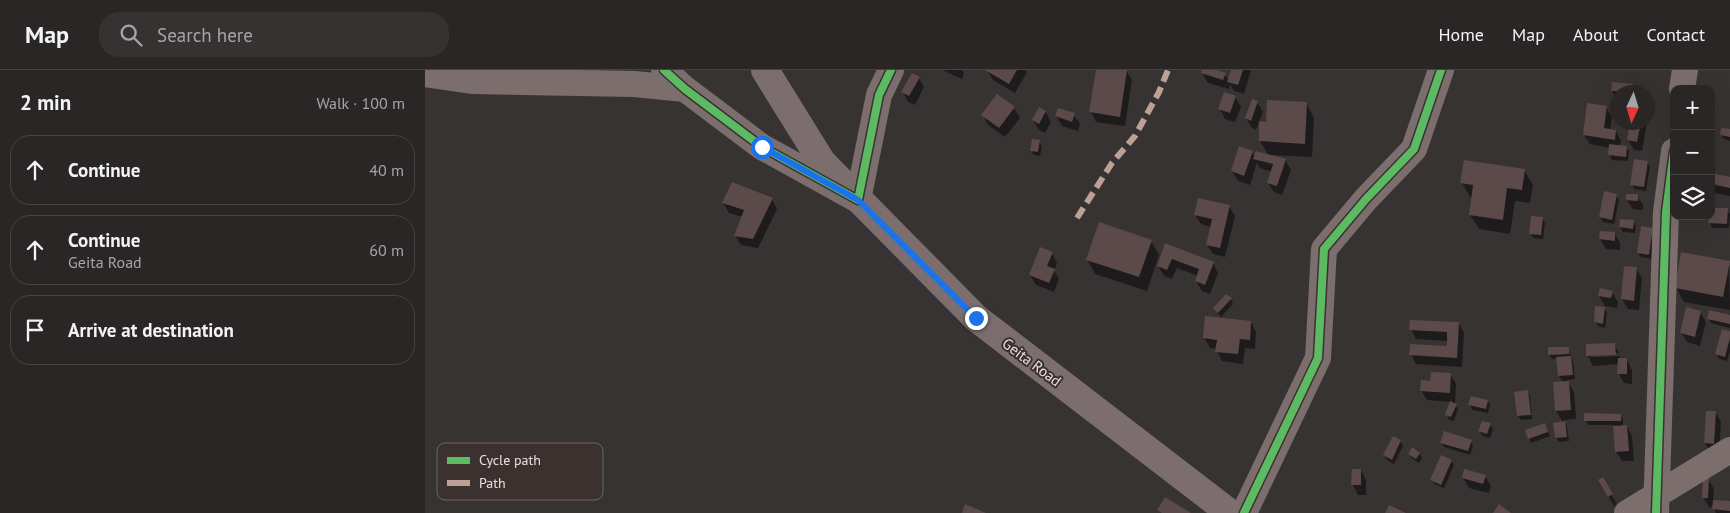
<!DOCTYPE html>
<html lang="en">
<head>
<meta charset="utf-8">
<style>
	body { margin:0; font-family:"PT Sans",sans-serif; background:#363232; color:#f1f3f6 }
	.controls { position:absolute; right:15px; top:15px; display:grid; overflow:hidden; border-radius:10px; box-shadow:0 5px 20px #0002 }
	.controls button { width:45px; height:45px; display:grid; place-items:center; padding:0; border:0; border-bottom:1px solid #464343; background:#2a2626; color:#f1f3f6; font:25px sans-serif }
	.compass { position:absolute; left:1185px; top:15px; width:45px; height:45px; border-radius:50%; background:#2a2626; box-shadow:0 5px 20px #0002; rotate:184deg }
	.stop { position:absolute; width:15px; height:15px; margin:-11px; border:4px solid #1a73e8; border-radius:50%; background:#fff }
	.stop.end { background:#1a73e8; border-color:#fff; box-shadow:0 1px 5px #0008 }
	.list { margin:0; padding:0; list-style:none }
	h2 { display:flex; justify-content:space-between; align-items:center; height:65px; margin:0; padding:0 20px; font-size:21px }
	h2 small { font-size:16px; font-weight:400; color:#a5a5a7 }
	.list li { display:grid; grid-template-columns:32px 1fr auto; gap:15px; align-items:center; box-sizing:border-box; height:70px; margin:0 10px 10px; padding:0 10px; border:1px solid #464343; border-radius:20px }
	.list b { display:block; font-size:19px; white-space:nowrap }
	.list p { margin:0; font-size:16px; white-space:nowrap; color:#a5a5a7 }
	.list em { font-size:16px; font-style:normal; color:#a5a5a7 }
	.icon { flex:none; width:28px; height:28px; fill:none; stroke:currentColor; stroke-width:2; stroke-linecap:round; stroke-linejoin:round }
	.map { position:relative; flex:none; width:1305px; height:443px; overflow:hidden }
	header { display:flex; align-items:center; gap:30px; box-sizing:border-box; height:70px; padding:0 25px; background:#2a2626; border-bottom:1px solid #464343 }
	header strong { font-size:24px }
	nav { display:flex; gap:28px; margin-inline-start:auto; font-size:18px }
	.search { width:350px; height:45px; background:#363232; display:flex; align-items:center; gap:12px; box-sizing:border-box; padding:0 18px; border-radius:20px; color:#a5a5a7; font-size:19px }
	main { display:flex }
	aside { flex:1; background:#2a2626 }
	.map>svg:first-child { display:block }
	.shadow { fill:#0007 }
	.building { fill:#5b4a49 }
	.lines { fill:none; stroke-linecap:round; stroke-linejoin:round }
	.minor { stroke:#7b6e6d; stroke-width:26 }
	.major { stroke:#7c6e6e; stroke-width:28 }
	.quiet { stroke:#bda197; stroke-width:6; stroke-dasharray:12 6; stroke-linecap:butt }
	.cycleway-casing { stroke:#3b3230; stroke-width:11 }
	.cycleway { stroke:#5cba63; stroke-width:8 }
	.route { stroke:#1a73e8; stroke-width:6 }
	.labels { text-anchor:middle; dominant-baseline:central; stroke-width:4; stroke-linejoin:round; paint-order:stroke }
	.street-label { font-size:15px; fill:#e8e1e1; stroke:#3b3230 }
	.key { fill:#3b3230; stroke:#6f6765; stroke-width:1 }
	.key-label { font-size:14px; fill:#e8e1e1 }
</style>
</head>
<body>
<header>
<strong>Map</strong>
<div class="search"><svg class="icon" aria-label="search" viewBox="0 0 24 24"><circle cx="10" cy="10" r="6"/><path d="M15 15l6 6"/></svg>Search here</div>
<nav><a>Home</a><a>Map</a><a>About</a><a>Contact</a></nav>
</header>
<main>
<aside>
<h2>2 min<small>Walk · 100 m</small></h2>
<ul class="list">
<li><svg class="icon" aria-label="ahead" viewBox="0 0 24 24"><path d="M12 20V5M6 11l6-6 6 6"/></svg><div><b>Continue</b></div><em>40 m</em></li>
<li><svg class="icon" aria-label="ahead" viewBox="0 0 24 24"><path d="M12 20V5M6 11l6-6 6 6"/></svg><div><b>Continue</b><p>Geita Road</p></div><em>60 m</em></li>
<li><svg class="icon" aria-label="arrive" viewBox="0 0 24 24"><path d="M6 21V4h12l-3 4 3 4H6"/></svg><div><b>Arrive at destination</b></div></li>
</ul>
</aside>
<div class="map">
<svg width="1305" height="443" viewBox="0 0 1305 443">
	<rect width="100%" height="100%" fill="#383333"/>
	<path class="shadow" d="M517,0H537L539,3L537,9Z
		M562,0H600L602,2L590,23L568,10Z
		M672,0H701L707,10L700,56L671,52L666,42Z
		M778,0H788L800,4L804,11L807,0H826L819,24L809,21L805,14L804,19L783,13L777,3Z
		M494,8L499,17L490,35L483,32L478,22Z
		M1189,13L1208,15L1212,22H1192V30L1187,21Z
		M810,27L816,37L810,52L800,49L795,39Z
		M832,32L838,42L831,60L827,58L821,48Z
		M881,33L889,48L887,87L846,85L860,90L866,100L857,125L849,122L843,113L847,102L835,98L832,93L825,115L813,111L807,101L827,82L830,87L844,86L835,71L842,53Z
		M1181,37L1187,47L1185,60L1191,61L1196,71L1195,76L1201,77L1204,81L1203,91L1187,90L1185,85V78L1165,74L1159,65Z
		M589,38L595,48L580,67L563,55L558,45Z
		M615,39L621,42L626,52L620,63L614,60L608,50Z
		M649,45L655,54L653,61L637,56L631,46Z
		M1206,52L1222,53L1217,81L1209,80L1203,70Z
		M1305,61V71L1299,69L1296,65Z
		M614,71L617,76L615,86L609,85L606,81Z
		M1222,92L1225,97L1221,121L1209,119L1207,114Z
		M1099,100L1108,115L1105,133L1090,131L1085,164L1054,159L1045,145L1048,128L1045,127L1037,113Z
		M1286,104L1305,108V126L1289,123L1286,117Z
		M1180,123L1191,125L1194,130L1189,154L1178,152L1175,147Z
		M1212,126L1218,135V140L1208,139L1202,130Z
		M347,129L352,139L333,178L316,175L310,165L318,147L304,143L298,133Z
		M804,136L810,146L800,187L788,184L782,175L786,157L776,154L770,145Z
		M1302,140L1305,144L1304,158H1287L1285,153L1286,146Z
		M1117,148L1120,153L1118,169L1108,168L1106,164Z
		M1208,151L1211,156L1210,163L1198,162L1195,157Z
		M1227,159L1230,164L1226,189L1216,187L1213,183Z
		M1190,164L1195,173V180L1181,179L1175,169Z
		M726,171L734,185L722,221L670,204L662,189Z
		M741,174L788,193L793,203L785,224L777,221L771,211L773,206L752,198L747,209L739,206L733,196Z
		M627,183L632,193L629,201L634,209L629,222L611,215L605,205Z
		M1304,192L1305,240L1259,232L1251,217Z
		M1211,198L1217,208L1214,240L1203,239L1197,229Z
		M1187,222L1193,232L1192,238L1180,236L1174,226Z
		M806,229L808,234L796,247L789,238Z
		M1179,238L1182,243L1180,258L1173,256L1170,251Z
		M1275,242L1281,252L1275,276L1262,272L1256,263Z
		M782,247L826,252L831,262L830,279L820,278L818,294L797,291L792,281V279L785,278L779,268Z
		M1305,247V258L1286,253L1283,248Z
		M1034,254L1039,263L1037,297L991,294L986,284L1023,278V271L991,269L986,259Z
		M1305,262V281L1302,291L1294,289L1292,284Z
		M1189,274L1194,283L1166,285V287L1195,286V289L1202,290L1207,300V314L1199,313L1194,304V294L1168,296L1163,286Z
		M1143,278L1148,292L1150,309L1142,310L1149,322L1151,349L1139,350L1142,357L1144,371L1134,372L1131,368L1138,352L1131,341L1138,312L1134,306L1133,289H1127L1124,284Z
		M1025,304L1031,314L1030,334L1033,339L1029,351L1024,350L1022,345L1026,332L1002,330L996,320L1006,312Z
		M1102,321L1105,326L1107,349L1096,350L1093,346Z
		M1063,331L1065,335L1063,343L1047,340L1045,335Z
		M1291,343L1296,352L1294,383H1286L1280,373Z
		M1195,345L1198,349V356H1202L1207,366L1209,391H1197L1191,382L1189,355H1163L1161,351Z
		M1065,355L1068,359L1065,368L1057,366L1055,361Z
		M1122,359L1125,366L1106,373L1104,368Z
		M975,371L978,376L969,394L962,390L959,385Z
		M1046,371L1048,375L1045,385L1019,377L1016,373Z
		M994,383L997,388L994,393L987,388L984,384Z
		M1026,391L1029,395L1019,418L1009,414L1007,410Z
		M936,400L941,410V425H933L928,415Z
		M1060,406L1066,416L1064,423L1044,418L1038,408Z
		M1177,409L1192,434L1189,436L1174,411Z
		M1283,409L1289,419L1288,431L1305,432V443H1291L1289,438L1284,437L1278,427Z"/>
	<path class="building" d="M560,0H592L584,14Z
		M671,0H702L695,47L664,42Z
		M777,0H792L801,3L798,10L776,3Z
		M806,0H818L813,15L802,12Z
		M487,3L495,7L484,26L476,22Z
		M1187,12L1208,14L1207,22L1186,21Z
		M799,22L811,26L805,43L793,39Z
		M572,24L590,37L574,58L556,45Z
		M827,29L833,31L826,51L820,48Z
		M842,30L882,32L880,74L834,71V51L841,52Z
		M1162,33L1182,36L1179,58L1191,60L1190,70L1158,65Z
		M614,37L621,41L614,54L607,50Z
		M633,38L650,43L647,52L630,46Z
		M1205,52H1216L1212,72L1202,70Z
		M1296,58L1305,59V67L1295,65Z
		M607,69L615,70L613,82L605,81Z
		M1184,74L1202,76L1201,87L1183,85Z
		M814,76L828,81L819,106L806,101Z
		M831,81L861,89L852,116L842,113L848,94L828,89Z
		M1209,89L1223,91L1219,117L1205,115Z
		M1039,90L1100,99L1097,120L1082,118L1078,150L1044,145L1048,115L1035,113Z
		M1286,103L1305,107V118L1286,114Z
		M307,112L348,128L328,169L309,166L319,140L297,133Z
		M1179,121L1192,124L1187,150L1174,147Z
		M1201,124H1213V131L1201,130Z
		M773,128L805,135L795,178L781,175L787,149L769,145Z
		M1286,138H1303L1302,154L1283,153L1284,146H1286Z
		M1106,146L1118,147L1116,165L1104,164Z
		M1195,149L1209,150L1208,159L1194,157Z
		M674,152L727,170L714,207L661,190Z
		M1216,156L1228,158L1224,185L1212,183Z
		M1175,161L1190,162V171L1174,169Z
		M740,173L789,192L780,215L770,211L774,199L747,189L742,200L732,196Z
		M615,177L628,182L622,196L630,199L624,213L604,205Z
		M1256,182L1305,191L1298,227L1250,218Z
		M1199,196L1212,197L1209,231L1196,229Z
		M1175,218L1188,221L1186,228L1173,226Z
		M801,224L807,228L793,243L788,238Z
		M1170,236L1180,237L1178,254L1169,252Z
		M1261,237L1276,241L1270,267L1255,263Z
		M1284,240L1305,245V254L1282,249Z
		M780,246L826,251L825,270L815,269L813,284L790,282L792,270L778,268Z
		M985,250L1034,252L1032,288L984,285L985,274L1022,276V262L984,260Z
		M1297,259L1305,261V268L1300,287L1290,284Z
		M1190,273L1191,285L1161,286V274Z
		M1123,277H1144V284L1123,285Z
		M1146,286L1148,305L1133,306L1131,287Z
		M1193,288H1202V304H1192Z
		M1006,302L1026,303L1025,323L995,321L996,310L1005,311Z
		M1144,311L1146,340L1130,341L1128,312Z
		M1103,320L1106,345L1092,346L1089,322Z
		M1046,326L1063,330L1061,339L1043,335Z
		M1025,331L1032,334L1026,347L1020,345Z
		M1281,341H1291L1289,374L1279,373Z
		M1159,343L1196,344V351H1159Z
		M1057,351L1066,353L1062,364L1053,361Z
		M1140,351L1142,367L1130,368L1128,353Z
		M1120,353L1123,362L1103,369L1100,360Z
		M1202,355L1204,381L1190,382L1188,356Z
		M1019,361L1047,370L1043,381L1015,373Z
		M968,366L976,370L967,390L958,385Z
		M987,377L995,383L991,389L983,384Z
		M1016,385L1027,390L1016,415L1005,410Z
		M927,399H936V415H926Z
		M1039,399L1061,405L1058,414L1037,408Z
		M1178,407L1188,424L1183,427L1173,410Z
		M1278,408H1284L1283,428H1277Z
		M740,427L766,443H737L732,440Z
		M1288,430L1305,431V441L1287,439Z
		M540,434L561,443H537Z
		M1074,434L1086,443H1068Z
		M964,435L981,443H960Z"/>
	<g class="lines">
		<path class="minor" d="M239,0L260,19L337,77L433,130L454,25L466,0
			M0,4L47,11L209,14L260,19
			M1257,19L1260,0
			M819,443L893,288L899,179L941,129L989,79L1016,0
			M1202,443L1305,380
			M1231,443L1241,142L1249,81"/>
		<path class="major" d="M340,0L397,92L551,248L805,443"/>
		<path class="quiet" d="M652,148L687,93L710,66L734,22L743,0"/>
		<g class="cycleway-casing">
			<path id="cycleway" d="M239,0L260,19L337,77L433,130L454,25L466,0
				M819,443L893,288L899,179L941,129L989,79L1016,0
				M1231,443L1241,142L1249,81"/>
		</g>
		<use href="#cycleway" class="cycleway"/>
	</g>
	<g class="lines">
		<path class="route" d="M337,77L433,130L551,248"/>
	</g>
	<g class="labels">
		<g class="street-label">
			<text transform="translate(607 292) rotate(37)">Geita Road</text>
		</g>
	</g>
	<rect x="12" y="373" width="166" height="57" rx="8" class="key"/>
	<rect x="22" y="387" width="23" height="7" fill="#5cba63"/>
	<rect x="22" y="410" width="23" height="6" fill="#bda197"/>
	<g class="key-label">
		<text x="54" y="395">Cycle path</text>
		<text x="54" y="418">Path</text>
	</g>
</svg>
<div class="controls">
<button>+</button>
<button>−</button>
<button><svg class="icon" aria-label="layers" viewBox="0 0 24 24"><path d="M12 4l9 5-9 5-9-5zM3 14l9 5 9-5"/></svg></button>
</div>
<svg class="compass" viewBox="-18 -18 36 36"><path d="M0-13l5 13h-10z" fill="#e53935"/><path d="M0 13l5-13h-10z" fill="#a5a5a7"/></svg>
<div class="stop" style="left:337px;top:77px"></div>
<div class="stop end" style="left:551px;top:248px"></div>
</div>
</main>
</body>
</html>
